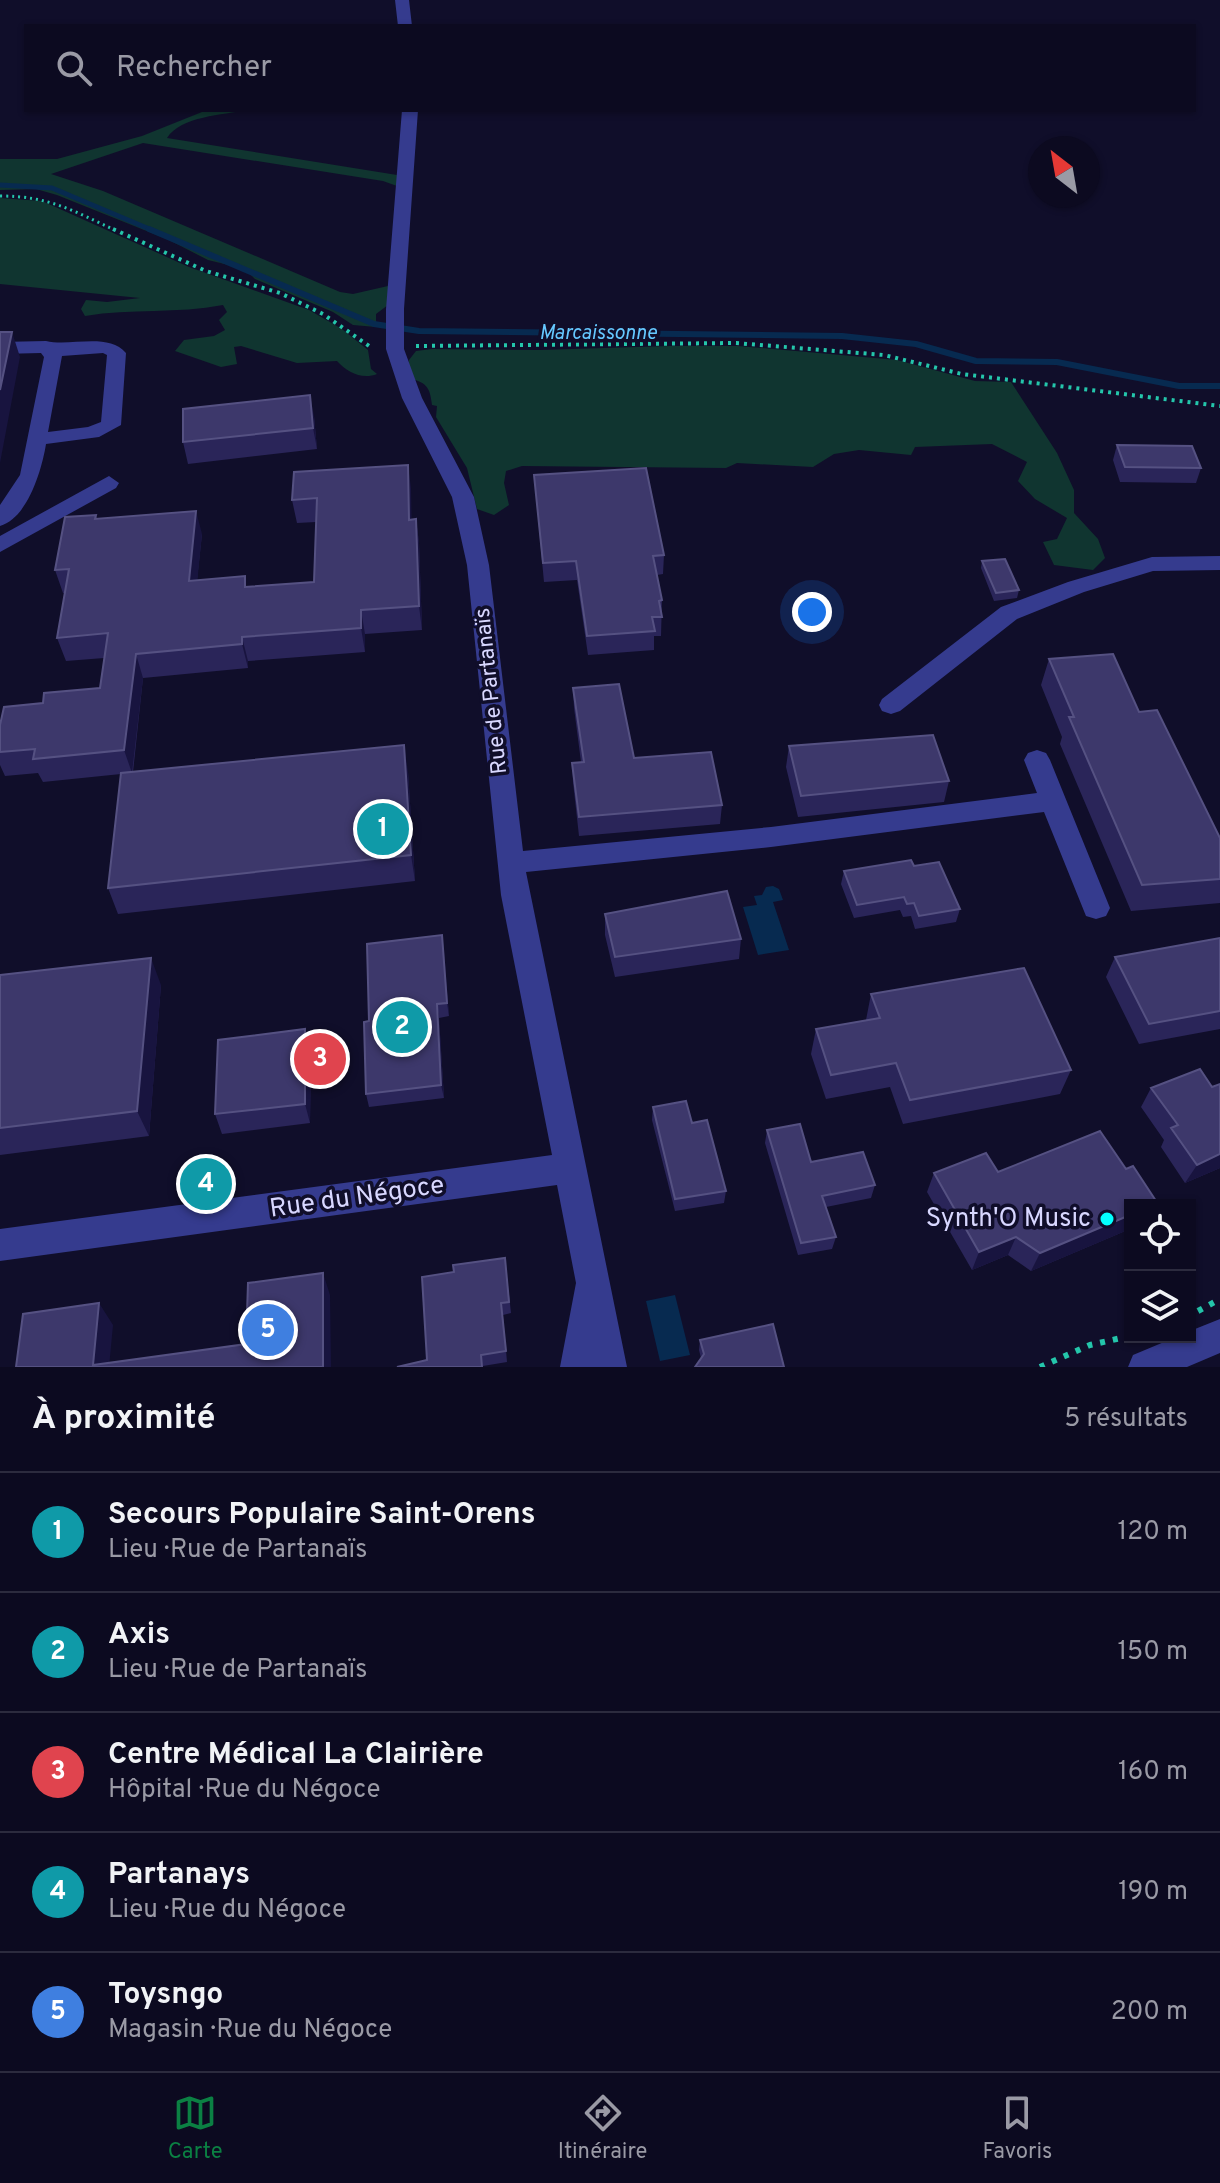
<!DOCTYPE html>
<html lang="fr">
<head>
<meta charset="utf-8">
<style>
	body { margin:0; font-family:Overpass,sans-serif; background:#1a182d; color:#f1f3f6 }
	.controls { position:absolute; right:24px; bottom:24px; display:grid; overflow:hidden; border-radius:0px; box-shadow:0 2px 6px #0004 }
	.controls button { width:72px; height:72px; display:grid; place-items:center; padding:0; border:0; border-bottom:2px solid #2c2b3e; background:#0c0a20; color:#f1f3f6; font:40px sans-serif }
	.compass { position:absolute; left:1028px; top:136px; width:72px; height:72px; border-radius:50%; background:#0c0a20; box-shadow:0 2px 6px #0004; rotate:329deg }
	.you { position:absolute; left:812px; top:612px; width:28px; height:28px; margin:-20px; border:6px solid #fff; border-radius:50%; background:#1a73e8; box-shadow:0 0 0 12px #1a73e833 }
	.badge { display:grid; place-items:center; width:52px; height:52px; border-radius:50%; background:#0b8043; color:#fff; font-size:26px; font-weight:700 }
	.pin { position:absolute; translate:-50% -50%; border:4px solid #fff; box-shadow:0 2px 8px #0006 }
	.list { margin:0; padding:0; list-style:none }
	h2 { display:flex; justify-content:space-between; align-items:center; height:104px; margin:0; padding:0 32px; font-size:34px }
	h2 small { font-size:26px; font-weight:400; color:#9a9aa5 }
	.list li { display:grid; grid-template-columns:52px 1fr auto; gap:24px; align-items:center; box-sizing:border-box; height:120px; padding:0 32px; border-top:2px solid #2c2b3e }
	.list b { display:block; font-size:30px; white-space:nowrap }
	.list p { margin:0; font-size:26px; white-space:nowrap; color:#9a9aa5 }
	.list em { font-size:26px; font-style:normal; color:#9a9aa5 }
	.icon { flex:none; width:44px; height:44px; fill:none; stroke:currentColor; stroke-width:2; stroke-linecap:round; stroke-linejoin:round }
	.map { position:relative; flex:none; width:1220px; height:1367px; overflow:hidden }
	.search { position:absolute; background:#0c0a20; box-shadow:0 2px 6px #0004; left:24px; right:24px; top:24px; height:88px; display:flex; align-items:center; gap:20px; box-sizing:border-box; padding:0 28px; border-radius:0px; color:#9a9aa5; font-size:30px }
	.sheet { height:704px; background:#0c0a20 }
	nav { display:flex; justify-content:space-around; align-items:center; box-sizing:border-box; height:112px; border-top:2px solid #2c2b3e; background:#0c0a20; font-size:22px; color:#9a9aa5 }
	nav a { display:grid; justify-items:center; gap:4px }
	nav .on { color:#0b8043 }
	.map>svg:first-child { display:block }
	.green { fill:#103530 }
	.water { fill:#072a50 }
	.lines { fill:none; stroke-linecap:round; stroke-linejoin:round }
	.stream-far1 { stroke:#072a50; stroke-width:5 }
	.stream { stroke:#072a50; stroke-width:6 }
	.path-far2 { stroke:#24c6ab; stroke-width:3; stroke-dasharray:2 4; stroke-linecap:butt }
	.path-far1 { stroke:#24c6ab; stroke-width:4; stroke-dasharray:3 5; stroke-linecap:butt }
	.path { stroke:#24c6ab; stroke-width:6; stroke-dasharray:5 8; stroke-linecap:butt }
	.minor { fill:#353b8e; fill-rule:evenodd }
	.wall { fill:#2a2559 }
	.shaded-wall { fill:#18143f }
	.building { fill:#3d386b; stroke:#555182; stroke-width:2 }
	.poi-dot { fill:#03fffe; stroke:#100e2a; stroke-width:3 }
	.labels { text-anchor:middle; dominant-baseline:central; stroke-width:7; stroke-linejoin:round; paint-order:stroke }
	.far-water-label { font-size:20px; font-style:italic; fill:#65c8ff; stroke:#100e2a }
	.street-label { font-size:22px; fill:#d8d7ff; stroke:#100e2a }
	.near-street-label { font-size:26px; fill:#d8d7ff; stroke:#100e2a }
	.near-poi-label { font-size:26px; fill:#d8d7ff; stroke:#100e2a; text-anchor:end }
</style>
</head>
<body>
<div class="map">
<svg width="1220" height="1367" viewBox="0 0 1220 1367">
	<rect width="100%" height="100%" fill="#100e2a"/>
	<path class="green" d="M207,110H247C223,115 181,116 167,138L397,175V186L383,181L143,143L51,174L103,191L340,292L353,294L388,286V305L376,314V327L353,325L333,312L255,279L245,269L208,260L169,240L57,195L36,189L0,190V159H57L142,136Z
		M0,198L42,201L189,267L309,310L342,329L368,350L371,369L377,374C362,380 347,372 337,361L297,363L241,346L234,347L237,364L221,367L175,351L184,340L214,336L225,330L219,320L227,312L223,305C177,314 131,308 85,316L81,309L86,300L107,302L140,298L0,284Z
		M670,346H738L897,360L975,381L1011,382L1057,453L1074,490V513L1098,539L1105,558L1093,570L1054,565L1043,542L1057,539L1067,518L1035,499L1018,481L1027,462L992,444L915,447L911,455L859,450L834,454L813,467L737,463L726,468L522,466L506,471L504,483L509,505L494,515L477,509L467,468L436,417L437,406L432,405C430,386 426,382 407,378L409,360L416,351L432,349L540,350Z"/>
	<path class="water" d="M773,886L779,889L783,900L773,902L789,950L758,955L743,907L757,905L754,896L762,895L766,887Z
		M675,1295L690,1355L660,1361L646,1301Z"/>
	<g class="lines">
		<path class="stream-far1" d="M0,185L52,188L154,231"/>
		<path class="stream" d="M149,229L374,324L419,331L842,336L916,344L976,361L1057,362L1179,386H1220"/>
		<path class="path-far2" d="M0,196C50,196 73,211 117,231"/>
		<path class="path-far1" d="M113,229L206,271L280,293L323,314L372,348
			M416,346L736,343L884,355L962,374L1220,406"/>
		<path class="path" d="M1198,1311L1220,1299
			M1040,1367L1090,1345L1130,1336"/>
		<path class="minor" d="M395,0H409L412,26H398Z
			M402,110H418L404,309V349L422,398L474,497L489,565L523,851L771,827L1037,793L1024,760L1028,753L1037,750L1046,753L1050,760L1110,908L1106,916L1096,919L1086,916L1044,812L771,847L526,872L627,1367H560L576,1283L557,1185L0,1261V1229L552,1155L501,895L467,565L452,497L402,398L386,349V309Z
			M46,341C70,347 108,332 126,353L121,425L99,437L46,444C42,469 28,518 0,526V505L20,475L44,357L41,353L0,354V342ZM103,353L107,355L101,422L88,427L48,432L62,356Z
			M109,476L119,483L116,488L0,552V536Z
			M1220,556V570L1153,571L1084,592L1017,619L900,711L891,714L882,711L879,705L882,699L1001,607L1068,582L1152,557Z
			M1220,1319V1353L1187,1367H1128L1133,1355L1176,1337H1190V1331Z"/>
	</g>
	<path class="wall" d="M314,416L317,449L188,464L183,442Z
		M1117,445L1201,468L1196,483L1120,482L1113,460Z
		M534,475L664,555L663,574L657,575L662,600L661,636H654V650L588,655L577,580L544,582Z
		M411,488V520L416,519L419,543L422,630L365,634V652L248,661V668L143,678L133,772H408L415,881L118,914L108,888L121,774L43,782L38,773L5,776L0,765V725L43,703L100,688L104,658L66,661L57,638L65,593H63L55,570L96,515L97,519L202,534L197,580L248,587L314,582L316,522L297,523L292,500Z
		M982,561L1019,590L1017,598L994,601L981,568Z
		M1049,659L1139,712L1220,838V903L1131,911L1060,744L1062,737L1041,685Z
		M573,688L634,758L722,805L720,824L579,836L573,782L572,763L581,762L574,708Z
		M789,746L949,781L944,802L798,817L786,767Z
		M914,866L960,909L956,922L915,929L911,916L903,917L900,910L854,918L841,884L844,871Z
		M605,914L741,939L739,959L615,977L605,935Z
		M442,935L449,1016L439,1018L444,1098L369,1107L366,1094Z
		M1220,938V1029L1139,1044L1106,977L1115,957Z
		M0,975L161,985L149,1136L0,1155Z
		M871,994L1071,1070L1060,1094L903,1124L890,1087L826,1099L811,1054L816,1029L866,1020Z
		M311,1049L310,1123L222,1134L215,1114Z
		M1220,1084V1168L1185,1183L1161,1147L1164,1140L1141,1107L1151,1088L1212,1087Z
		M653,1107L692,1123L726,1191L724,1203L675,1211L652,1120Z
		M767,1130L811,1162L875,1185L871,1198L826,1207L836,1237L832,1249L798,1255L765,1143Z
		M1126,1169L1158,1204L1157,1205H1130V1229L1031,1271L1008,1255L972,1270L927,1192L934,1173Z
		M505,1258L511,1313L503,1315L507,1362L483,1366V1367H397L427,1360L454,1272Z
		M700,1340L784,1367L701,1358L699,1350Z"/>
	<path class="shaded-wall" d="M12,332L20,357L0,463V390Z
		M310,395L314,416L317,449L313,428Z
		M408,465L411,488L412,543L409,520Z
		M196,511L202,534L195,604L189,581Z
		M416,519L419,543L422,630L419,606Z
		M361,610L365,634V652L361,628Z
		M242,637L248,661V668L242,644Z
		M136,654L143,678L132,773L124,750Z
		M404,745L408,772L415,881L411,855Z
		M442,935L444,949L449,1016L447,1003Z
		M151,958L161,985L149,1136L137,1111Z
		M437,1004L439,1018L444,1098L441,1085Z
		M305,1029L311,1049L310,1123L305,1104Z
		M1220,1154V1168L1185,1183L1197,1165Z
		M1130,1215V1229L1031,1271L1040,1253Z
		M1016,1237L1008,1255L972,1270L979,1252Z
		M323,1273L330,1295L331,1367H323Z
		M99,1303L113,1325L109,1367L93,1365Z"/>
	<path class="building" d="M0,332H12L0,390Z
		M310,395L313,428L183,442V409Z
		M1117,445L1192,446L1201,468L1125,467Z
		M408,465L409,520L416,519L419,606L361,610V628L242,637V644L136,654L124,750L33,759L35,749L0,752V725L4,707L43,703L44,693L100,688L108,633L57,638L69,569L55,570L65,517L96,515L95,519L196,511L189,581L245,576V587L314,582L317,498L292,500L294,472Z
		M646,468L664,555L653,556L662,600L659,601L662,617H652L655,631L587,636L576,561L543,563L534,475Z
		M1005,559L1019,590L996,593L982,561Z
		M1113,654L1139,712L1157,710L1220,838V879L1142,885L1069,717H1074L1049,659Z
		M619,684L634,758L711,752L722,805L579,817L572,763L584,762L573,688Z
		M933,735L949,781L801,796L789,746Z
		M404,745L411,855L108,888L121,773Z
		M911,860L914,866L939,862L960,909L919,916L914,903L907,904L904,897L857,905L844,871Z
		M727,891L741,939L615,957L605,914Z
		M442,935L447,1003L437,1004L441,1085L366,1094L364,1022L369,1021L367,944Z
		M1220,938V1011L1149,1024L1115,957Z
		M151,958L137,1111L0,1128V975Z
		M1024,968L1071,1070L910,1100L896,1063L831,1075L816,1029L880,1018L871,994Z
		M305,1029V1104L215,1114L218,1040Z
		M1200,1069L1212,1087L1220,1084V1154L1197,1165L1171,1128L1178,1125L1151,1088Z
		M686,1101L692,1123L707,1120L726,1191L675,1199L653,1107Z
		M800,1124L811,1162L863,1152L875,1185L822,1196L836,1237L801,1243L767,1130Z
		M1100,1131L1126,1169L1133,1166L1158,1204L1155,1205H1130V1215L1040,1253L1016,1237L979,1252L934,1173L986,1153L998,1172Z
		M505,1258L509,1302L501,1303L506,1351L481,1355L482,1367H397L427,1360L422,1277L454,1272L453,1265Z
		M323,1273V1367H16L23,1314L99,1303L93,1365L246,1344L248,1283Z
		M773,1324L784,1367H695L704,1354L700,1340Z"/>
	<circle class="poi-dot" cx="1107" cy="1219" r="8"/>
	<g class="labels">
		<g class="far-water-label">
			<text x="598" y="334">Marcaissonne</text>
		</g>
		<g class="street-label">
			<text transform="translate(492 691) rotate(-96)">Rue de Partanaïs</text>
		</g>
		<g class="near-street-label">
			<text transform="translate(357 1198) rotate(-8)">Rue du Négoce</text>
		</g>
		<g class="near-poi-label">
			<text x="1091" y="1219">Synth'O Music</text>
		</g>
	</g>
</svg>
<div class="controls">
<button><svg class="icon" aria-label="locate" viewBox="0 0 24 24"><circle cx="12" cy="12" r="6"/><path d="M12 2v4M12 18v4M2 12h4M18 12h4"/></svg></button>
<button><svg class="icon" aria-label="layers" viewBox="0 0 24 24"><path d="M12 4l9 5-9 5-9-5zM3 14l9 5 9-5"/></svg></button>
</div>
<svg class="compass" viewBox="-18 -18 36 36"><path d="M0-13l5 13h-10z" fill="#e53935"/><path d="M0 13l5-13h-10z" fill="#9a9aa5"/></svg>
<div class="you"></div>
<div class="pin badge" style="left:383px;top:829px;background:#0f9aa8">1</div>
<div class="pin badge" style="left:402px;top:1027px;background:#0f9aa8">2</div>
<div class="pin badge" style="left:320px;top:1059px;background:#e0444e">3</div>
<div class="pin badge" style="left:206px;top:1184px;background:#0f9aa8">4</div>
<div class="pin badge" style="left:268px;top:1330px;background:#3f7fe0">5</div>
<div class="search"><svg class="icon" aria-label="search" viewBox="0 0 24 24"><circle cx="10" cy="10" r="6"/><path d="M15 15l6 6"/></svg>Rechercher</div>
</div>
<section class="sheet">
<h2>À proximité<small>5 résultats</small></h2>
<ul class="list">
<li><span class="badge" style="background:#0f9aa8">1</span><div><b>Secours Populaire Saint-Orens</b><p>Lieu · Rue de Partanaïs</p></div><em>120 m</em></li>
<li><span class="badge" style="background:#0f9aa8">2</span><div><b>Axis</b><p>Lieu · Rue de Partanaïs</p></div><em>150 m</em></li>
<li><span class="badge" style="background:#e0444e">3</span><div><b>Centre Médical La Clairière</b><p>Hôpital · Rue du Négoce</p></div><em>160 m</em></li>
<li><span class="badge" style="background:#0f9aa8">4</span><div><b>Partanays</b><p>Lieu · Rue du Négoce</p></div><em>190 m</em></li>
<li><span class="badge" style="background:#3f7fe0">5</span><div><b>Toysngo</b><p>Magasin · Rue du Négoce</p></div><em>200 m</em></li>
</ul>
</section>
<nav>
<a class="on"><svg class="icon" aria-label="map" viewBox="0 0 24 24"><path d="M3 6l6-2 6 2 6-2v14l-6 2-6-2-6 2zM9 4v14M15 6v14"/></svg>Carte</a>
<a><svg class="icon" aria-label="directions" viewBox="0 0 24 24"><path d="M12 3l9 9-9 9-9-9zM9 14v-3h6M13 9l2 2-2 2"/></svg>Itinéraire</a>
<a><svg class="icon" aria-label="saved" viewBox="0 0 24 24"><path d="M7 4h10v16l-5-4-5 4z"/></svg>Favoris</a>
</nav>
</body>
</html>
